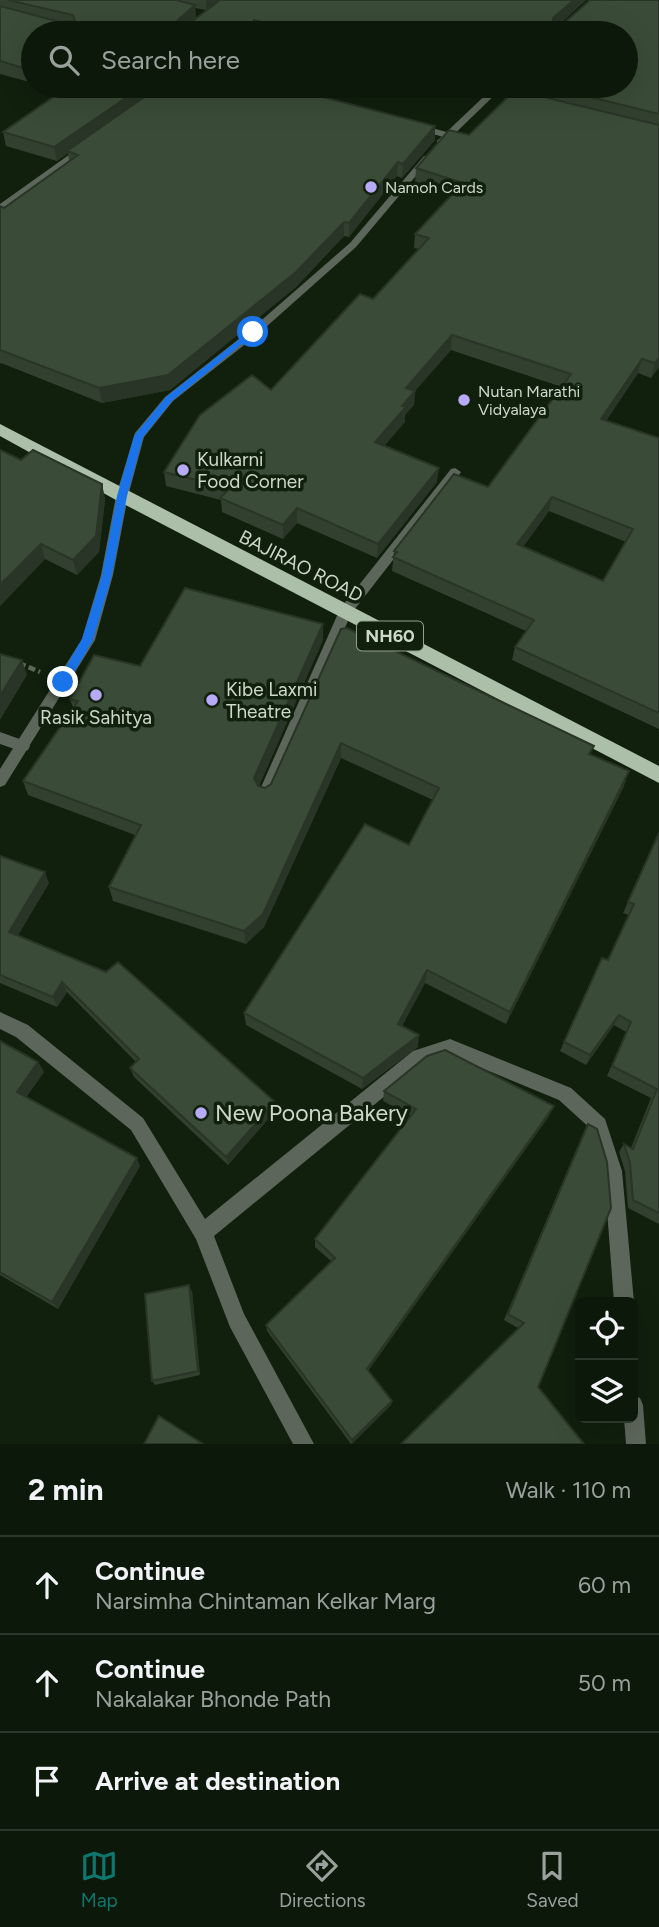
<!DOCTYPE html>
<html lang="en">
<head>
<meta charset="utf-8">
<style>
	body { margin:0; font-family:Figtree,sans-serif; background:#152113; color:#f1f3f6 }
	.controls { position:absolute; right:21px; bottom:21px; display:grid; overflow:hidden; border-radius:10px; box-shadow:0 7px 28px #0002 }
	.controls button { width:63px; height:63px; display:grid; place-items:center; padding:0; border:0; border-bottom:2px solid #2c372b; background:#0c180a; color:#f1f3f6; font:35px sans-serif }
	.stop { position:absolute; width:21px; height:21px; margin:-16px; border:5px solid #1a73e8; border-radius:50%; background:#fff }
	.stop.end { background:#1a73e8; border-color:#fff; box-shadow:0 2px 7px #0008 }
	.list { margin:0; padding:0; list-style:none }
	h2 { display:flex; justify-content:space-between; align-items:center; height:91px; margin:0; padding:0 28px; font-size:30px }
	h2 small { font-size:23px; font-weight:400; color:#9aa09c }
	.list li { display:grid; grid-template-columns:46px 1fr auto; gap:21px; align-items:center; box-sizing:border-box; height:98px; padding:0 28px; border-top:2px solid #2c372b }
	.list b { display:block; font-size:26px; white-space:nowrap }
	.list p { margin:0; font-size:23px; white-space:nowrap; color:#9aa09c }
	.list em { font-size:23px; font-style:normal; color:#9aa09c }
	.icon { flex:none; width:38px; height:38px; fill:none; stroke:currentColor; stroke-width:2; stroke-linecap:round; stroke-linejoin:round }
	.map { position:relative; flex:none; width:659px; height:1444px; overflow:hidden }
	.search { position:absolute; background:#0c180a; box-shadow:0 7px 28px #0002; left:21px; right:21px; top:21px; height:77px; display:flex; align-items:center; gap:18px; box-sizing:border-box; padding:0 24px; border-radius:38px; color:#9aa09c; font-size:26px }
	.sheet { height:385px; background:#0c180a }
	nav { display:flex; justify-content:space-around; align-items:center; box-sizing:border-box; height:98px; border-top:2px solid #2c372b; background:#0c180a; font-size:19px; color:#9aa09c }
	nav a { display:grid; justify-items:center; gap:4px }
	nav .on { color:#0f766e }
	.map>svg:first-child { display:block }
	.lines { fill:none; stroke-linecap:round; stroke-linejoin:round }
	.path { stroke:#5b6958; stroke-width:4.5; stroke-dasharray:7 3.5; stroke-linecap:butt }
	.minor { fill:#5d665b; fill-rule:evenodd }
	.tertiary { fill:#5d665b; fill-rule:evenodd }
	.trunk { fill:#acc0a9; fill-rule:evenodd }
	.wall { fill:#32412f; fill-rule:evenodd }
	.shaded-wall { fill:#293526 }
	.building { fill:#3a4c37; stroke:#293526; stroke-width:2; fill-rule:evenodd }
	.route { fill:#1a73e8 }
	.poi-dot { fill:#b7abf8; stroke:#10200d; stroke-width:2.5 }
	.labels { text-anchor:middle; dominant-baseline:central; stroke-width:7; stroke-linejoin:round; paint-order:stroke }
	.far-poi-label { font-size:16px; fill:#cdd8cb; stroke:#10200d; text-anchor:start }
	.shield { fill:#10200d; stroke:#94a192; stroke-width:2 }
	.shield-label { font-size:18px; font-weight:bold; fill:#cdd8cb }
	.poi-label { font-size:19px; fill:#cdd8cb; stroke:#10200d; text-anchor:start }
	.street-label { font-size:19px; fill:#cdd8cb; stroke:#10200d }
	.near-poi-label { font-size:23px; fill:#cdd8cb; stroke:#10200d; text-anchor:start }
</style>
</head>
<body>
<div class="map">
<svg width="659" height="1444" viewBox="0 0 659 1444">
	<rect width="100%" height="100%" fill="#10200d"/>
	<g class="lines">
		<path class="path" d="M19,663L40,672"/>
		<path class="minor" d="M493,89L528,99L529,101L525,104L490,94V90Z
			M418,124L450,133L451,135L447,138L415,129V125Z
			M80,147L87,149L0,211V204Z
			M455,468L461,472L459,475L351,614L272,794L270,798L265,800L260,798L258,794L340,609L451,469Z
			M0,732L28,742L30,746L28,750L23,752L0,744Z
			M0,1012L28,1025L143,1118L205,1219L413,1051L450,1039L571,1088L605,1119L622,1171L634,1302L633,1304V1302H614L604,1171L592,1130L559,1100L450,1055L424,1064L214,1236L244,1314L314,1444H293L230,1327L196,1239L131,1130L16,1037L0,1029Z
			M633,1395L640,1398L643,1405L646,1444H626L624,1418H633Z"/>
		<path class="tertiary" d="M495,86H504L443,145H437V141Z
			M424,156L431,158L356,247L257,335L173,401L144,437L128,496L113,575L95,640L5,785L0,787V769L82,639L101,575L116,496L135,433L165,397L249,331L350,243Z"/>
		<path class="trunk" d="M0,424L659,766V783L116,500L0,436Z"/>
	</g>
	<path class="wall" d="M0,0H586L562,22H565L659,0V367L651,378L638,373L606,421L659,438V729L512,660L515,647L526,631L392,571L394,551L488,487L562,387L451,350L415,391L414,405L405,415V422L384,446L437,482L377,558L297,523L283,539L222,512L221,500L166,486L164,472L271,390L373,299L419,249L414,248L415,234L453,194L415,182L416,168L469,135L513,91L504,89V86H626V33H33V83L0,74ZM195,8L206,10L196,18ZM549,511L626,542L603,581L523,547Z
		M41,86H280L435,140L402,178L397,176L349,237L344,236L296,287L170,390L102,403L1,363L0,364V206L4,208L69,161L68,153L57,161L6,146L3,132L61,92Z
		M453,86H491L483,94Z
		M0,450L21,460L102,484L105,500L99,552L77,575L45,559L0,606Z
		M323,624V640L259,786L265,788L271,784L341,629L591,755L624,786L506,1024L425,983L402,1026L418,1047L362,1089L246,1025L244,1013L409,845L433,800L341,758L264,927L246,944L113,901L109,887L135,835L28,795L23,781L73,708L70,699L140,666Z
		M659,833V1224L628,1208L625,1171L619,1152L624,1144L631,1148L651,1098L607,1076L626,1032L614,1025L586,1065L560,1051L602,958L608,960L629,915L623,913Z
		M0,856L49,883L18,935L275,1102L276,1110L228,1165L134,1077L130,1068L136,1062L67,992L57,1007L0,983Z
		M0,1041L38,1062L44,1072L26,1097L140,1166L58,1309L0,1275Z
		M384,1091L549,1116L368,1371L392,1401L391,1405L351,1444L267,1331L266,1325L331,1261L315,1247V1239L411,1116L383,1101Z
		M588,1124L538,1387L401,1444L518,1328L504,1320L583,1134Z
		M192,1291L200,1375L155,1385L152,1381Z"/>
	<path class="shaded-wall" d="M206,0H220L206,10Z
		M574,0H586L551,31L553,18Z
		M195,5L196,18L179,33L178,20Z
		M254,20L255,33H251Z
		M143,86H164L67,151L68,153L57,161L54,147Z
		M484,86H491L483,94Z
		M435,126V140L402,178L403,164Z
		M398,162L397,176L349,237V223Z
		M344,222V236L296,287L170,390L102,403L99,388Z
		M452,335L451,350L415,391L414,405L405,415V422L374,456L375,442L402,406L406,388Z
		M659,358V367L651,378L655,363Z
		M642,359L638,373L598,433L601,419Z
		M439,468L437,482L377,558L378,544Z
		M102,484L105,500L99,552L77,575L73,560Z
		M552,497L549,511L515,558L517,544Z
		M297,508V523L283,539V525Z
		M41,544L45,559L0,606V585Z
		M323,624V640L256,793L254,778Z
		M22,660L27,675L0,720V696Z
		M341,743V758L264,927L246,944L244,931Z
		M629,771L624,786L506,1024L510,1012Z
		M45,872L49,883L14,942L9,932Z
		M427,970L425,983L396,1036L398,1024Z
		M62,982L67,992L57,1007L53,997Z
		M619,1015L614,1025L586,1065L590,1055Z
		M419,1035L418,1047L362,1089L363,1078Z
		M38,1062L44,1072L23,1102L17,1092Z
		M275,1102L276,1110L228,1165L226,1157Z
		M554,1106L549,1116L366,1374L367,1369Z
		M137,1158L140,1166L58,1309L52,1302Z
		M189,1285L192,1291L200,1375L198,1371Z
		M392,1401L391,1405L352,1444V1440Z"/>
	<path class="building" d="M8,0H176L195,5L178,20L190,23L220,0H574L553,18V22H565L590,0H659V114L546,86H626V33H304L254,20L251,33H33V71L0,61V6L60,22L75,21L73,15Z
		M69,86H143L54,147L3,132Z
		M160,86H280L435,126L403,164L398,162L349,223L344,222L296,272L168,375L99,388L0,350V206L4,208L78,155L67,151Z
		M515,90L659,125V358L655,363L642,359L601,419L659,438V713L515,647L534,620L393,557L397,552L394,551L454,474L488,487L571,374L452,335L406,388L415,391L402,406L406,407L375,442L439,468L378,544L297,508L283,525L220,498L230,488L164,472L200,415L252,375L271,390L360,294L373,299L429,238L415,234L463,183L416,168L449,130L469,135ZM552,497L633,529L603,581L517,544Z
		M0,450L21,460L33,450L102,484L96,536L73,560L41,544L0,585Z
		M185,588L323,624L254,778L258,786L265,788L271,784L341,629L347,628L594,746L589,754L629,771L510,1012L427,970L398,1024L419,1035L363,1078L244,1013L365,824L409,845L439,788L341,743L263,914L244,931L109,887L141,825L23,781L78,701L70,699L94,655L140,666Z
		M0,654L22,660L0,696Z
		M659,833V1213L633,1200L630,1163L624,1144L633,1149L657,1089L612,1066L631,1022L619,1015L590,1055L564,1042L602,958L608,960L634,904L628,902Z
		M0,856L45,872L9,932L106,972L118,962L275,1102L226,1157L130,1068L139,1059L62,982L53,997L0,975Z
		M0,1041L38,1062L17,1092L137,1158L52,1302L0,1272Z
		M445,1050L554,1106L367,1369L392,1401L352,1440L266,1325L335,1258L315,1239L416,1109L384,1091L427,1056Z
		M588,1124L597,1129L607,1162L611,1208L538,1387L584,1444H401L524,1323L508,1314Z
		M189,1285L198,1371L152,1381L145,1294Z
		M159,1416L203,1444H144Z"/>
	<path class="route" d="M250,331L257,332L172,401L143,437L127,496L112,575L93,640L67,685H59L57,682L82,639L102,575L117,496L134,436L166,397Z"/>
	<g class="poi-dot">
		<circle cx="371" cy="187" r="7"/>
		<circle cx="464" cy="400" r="7"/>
		<circle cx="183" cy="470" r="7"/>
		<circle cx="96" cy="695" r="7"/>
		<circle cx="212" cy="700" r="7"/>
		<circle cx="201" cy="1113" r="7"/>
	</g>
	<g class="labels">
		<g class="far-poi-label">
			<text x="385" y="187">Namoh Cards</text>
			<text x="478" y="391">Nutan Marathi<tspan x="478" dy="18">Vidyalaya</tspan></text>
		</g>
		<rect class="shield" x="357" y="621.5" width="66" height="29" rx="5"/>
		<g class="shield-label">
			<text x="390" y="636">NH60</text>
		</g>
		<g class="poi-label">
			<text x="197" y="459">Kulkarni<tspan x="197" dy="22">Food Corner</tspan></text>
			<text x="226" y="689">Kibe Laxmi<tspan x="226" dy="22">Theatre</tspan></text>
			<text x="96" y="717" text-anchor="middle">Rasik Sahitya</text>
		</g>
		<g class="street-label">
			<text transform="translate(301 566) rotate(27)">BAJIRAO ROAD</text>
		</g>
		<g class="near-poi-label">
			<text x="215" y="1113">New Poona Bakery</text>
		</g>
	</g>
</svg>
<div class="controls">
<button><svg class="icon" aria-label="locate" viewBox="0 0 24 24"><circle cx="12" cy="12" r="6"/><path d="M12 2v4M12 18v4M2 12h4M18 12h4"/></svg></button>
<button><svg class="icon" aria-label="layers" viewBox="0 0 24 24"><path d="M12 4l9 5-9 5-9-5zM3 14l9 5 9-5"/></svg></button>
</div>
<div class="stop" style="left:253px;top:332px"></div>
<div class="stop end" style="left:63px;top:682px"></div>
<div class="search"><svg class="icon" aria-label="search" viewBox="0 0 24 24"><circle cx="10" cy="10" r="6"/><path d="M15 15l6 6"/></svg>Search here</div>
</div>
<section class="sheet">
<h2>2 min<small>Walk · 110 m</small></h2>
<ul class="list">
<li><svg class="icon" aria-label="ahead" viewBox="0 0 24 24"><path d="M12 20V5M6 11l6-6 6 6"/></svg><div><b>Continue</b><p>Narsimha Chintaman Kelkar Marg</p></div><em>60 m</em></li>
<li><svg class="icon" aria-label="ahead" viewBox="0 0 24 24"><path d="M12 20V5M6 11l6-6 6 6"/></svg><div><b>Continue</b><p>Nakalakar Bhonde Path</p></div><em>50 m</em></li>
<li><svg class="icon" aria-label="arrive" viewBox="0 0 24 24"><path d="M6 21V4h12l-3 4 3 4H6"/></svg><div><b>Arrive at destination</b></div></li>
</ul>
</section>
<nav>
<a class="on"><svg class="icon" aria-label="map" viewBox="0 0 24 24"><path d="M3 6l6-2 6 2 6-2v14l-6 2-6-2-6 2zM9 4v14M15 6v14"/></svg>Map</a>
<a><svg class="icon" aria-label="directions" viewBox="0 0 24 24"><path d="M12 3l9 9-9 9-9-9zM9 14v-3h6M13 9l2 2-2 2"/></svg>Directions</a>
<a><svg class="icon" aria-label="saved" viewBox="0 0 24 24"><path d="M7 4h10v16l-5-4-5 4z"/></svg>Saved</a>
</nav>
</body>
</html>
